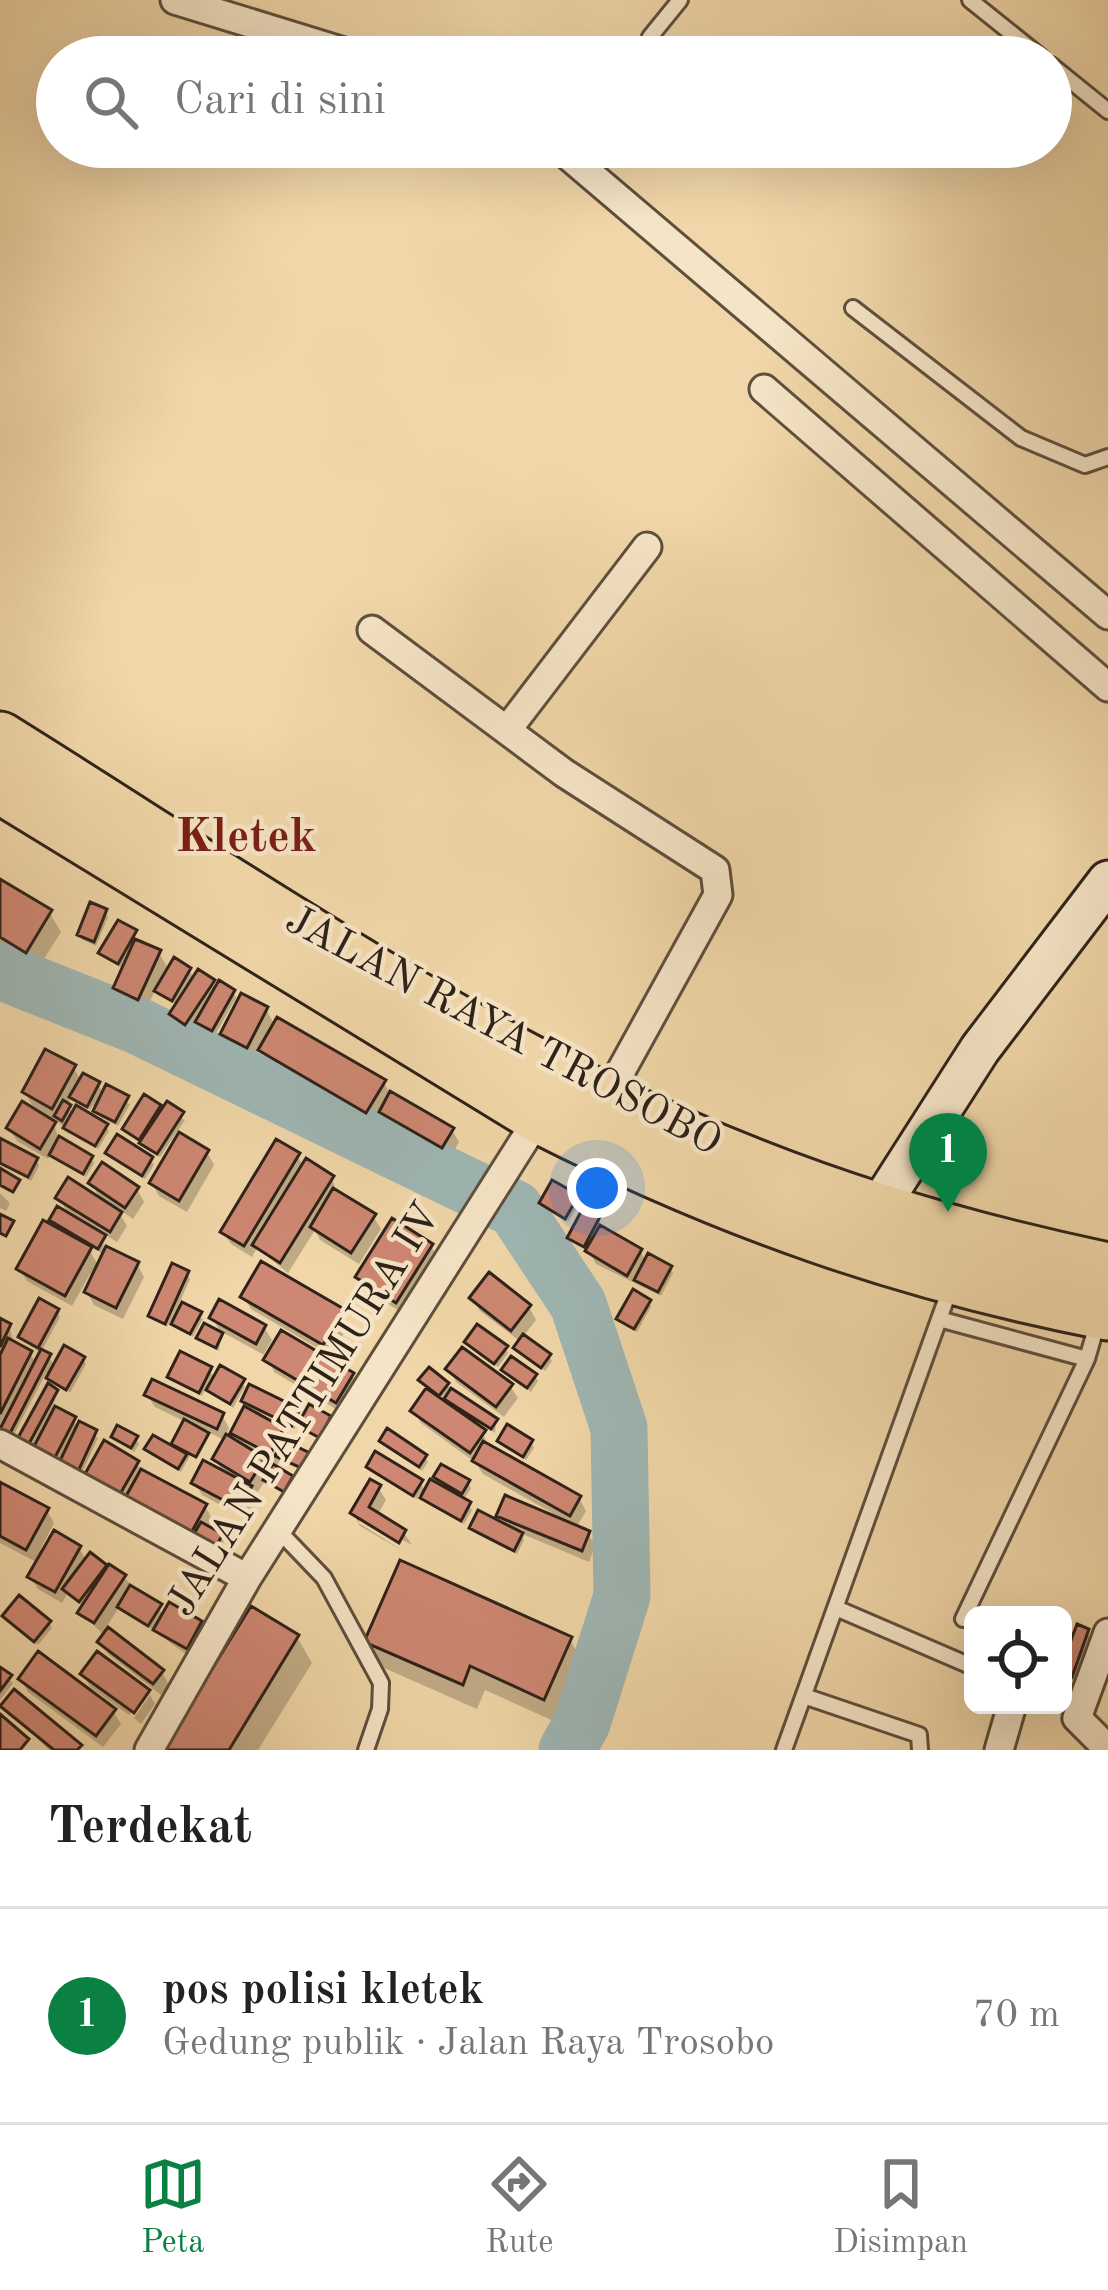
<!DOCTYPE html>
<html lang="id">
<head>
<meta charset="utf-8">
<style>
	body { margin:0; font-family:"Old Standard TT",serif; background:#f2f2f2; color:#222 }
	.controls { position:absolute; right:36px; bottom:36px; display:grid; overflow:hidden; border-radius:18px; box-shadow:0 12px 48px #0002 }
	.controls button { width:108px; height:108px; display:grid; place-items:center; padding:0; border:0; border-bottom:3px solid #e0e0e0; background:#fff; color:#222; font:60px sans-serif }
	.you { position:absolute; left:597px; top:1188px; width:42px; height:42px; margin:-30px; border:9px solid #fff; border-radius:50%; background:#1a73e8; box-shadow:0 0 0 18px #1a73e833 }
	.badge { display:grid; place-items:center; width:78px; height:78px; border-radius:50%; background:#0b8043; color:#fff; font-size:39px; font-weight:700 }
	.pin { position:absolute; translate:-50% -99px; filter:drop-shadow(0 3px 6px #0008) }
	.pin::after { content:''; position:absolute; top:63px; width:42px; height:36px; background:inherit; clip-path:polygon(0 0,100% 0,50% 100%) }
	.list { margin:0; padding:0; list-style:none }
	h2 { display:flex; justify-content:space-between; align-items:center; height:156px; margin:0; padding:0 48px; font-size:51px }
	h2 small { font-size:39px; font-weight:400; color:#767676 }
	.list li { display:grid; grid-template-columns:78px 1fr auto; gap:36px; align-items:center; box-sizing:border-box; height:216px; padding:0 48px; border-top:3px solid #e0e0e0 }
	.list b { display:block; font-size:45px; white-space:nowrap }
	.list p { margin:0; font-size:39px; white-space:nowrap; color:#767676 }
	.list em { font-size:39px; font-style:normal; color:#767676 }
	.icon { flex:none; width:66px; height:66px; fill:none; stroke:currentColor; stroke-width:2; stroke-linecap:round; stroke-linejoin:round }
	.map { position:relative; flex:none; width:1108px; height:1750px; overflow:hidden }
	.search { position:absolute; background:#fff; box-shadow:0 12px 48px #0002; left:36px; right:36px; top:36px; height:132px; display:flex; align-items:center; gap:30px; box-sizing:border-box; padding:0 42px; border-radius:66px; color:#767676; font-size:45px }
	.sheet { height:372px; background:#fff }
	nav { display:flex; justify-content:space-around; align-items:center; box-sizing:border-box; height:168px; border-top:3px solid #e0e0e0; background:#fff; font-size:33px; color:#767676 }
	nav a { display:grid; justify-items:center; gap:6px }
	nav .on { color:#0b8043 }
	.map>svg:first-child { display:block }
	.shadow { fill:#0003; fill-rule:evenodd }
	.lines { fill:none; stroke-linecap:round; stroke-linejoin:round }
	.river { stroke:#9eb6b3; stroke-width:57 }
	.building { fill:#ce8772; stroke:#2e2219; stroke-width:3 }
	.lane-casing { stroke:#5e4f3d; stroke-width:20 }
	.street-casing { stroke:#5e4f3d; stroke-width:33 }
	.secondary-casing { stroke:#2e2219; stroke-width:45 }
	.highway-casing { stroke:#2e2219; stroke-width:57 }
	.lane { stroke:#f5e4c6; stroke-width:14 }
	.street { stroke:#f5e4c6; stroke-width:27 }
	.secondary { stroke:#f5e4c6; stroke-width:39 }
	.highway { stroke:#f0d6a8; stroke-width:51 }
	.labels { text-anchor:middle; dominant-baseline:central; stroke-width:9; stroke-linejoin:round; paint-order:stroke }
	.street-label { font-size:42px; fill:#2e2219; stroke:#f5e4c6 }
	.quarter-label { font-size:48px; font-weight:bold; fill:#7a1f14; stroke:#f5e4c6 }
</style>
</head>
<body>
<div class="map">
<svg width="1108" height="1750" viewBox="0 0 1108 1750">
	<rect width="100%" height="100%" fill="#f0d6a8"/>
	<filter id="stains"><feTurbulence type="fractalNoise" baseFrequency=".00167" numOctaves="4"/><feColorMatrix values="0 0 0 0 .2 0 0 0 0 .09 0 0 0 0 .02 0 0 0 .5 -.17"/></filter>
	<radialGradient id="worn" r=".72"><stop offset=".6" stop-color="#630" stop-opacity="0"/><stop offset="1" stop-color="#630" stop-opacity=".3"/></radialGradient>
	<path class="shadow" d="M0,882L49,912L61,932L37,970L0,947Z
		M105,911L108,917L96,946L83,940L80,935Z
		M135,933V942L159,953L169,970H189L195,980L233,992L236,998L215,1035L196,1018L189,1028L176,1019L178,1006L156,988L146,1010L124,1000L116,988L124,970L102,953Z
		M266,1009L275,1026L384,1083L391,1095L452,1130L459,1142L449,1159L385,1118L377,1131L272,1069L260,1047L254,1058L230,1046L223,1034Z
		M74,1068L81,1081L98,1084L104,1095L130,1104L118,1126L100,1117L109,1131L98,1149L32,1105L25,1092ZM72,1096L90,1110L93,1105L105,1125L74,1115L67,1106Z
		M159,1107L185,1120L160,1157L125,1129Z
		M54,1124L59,1140L91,1158L94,1163L86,1177L51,1153L48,1159L17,1141L9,1128Z
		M0,1141L36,1160L39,1166L31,1181L0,1164Z
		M207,1152L214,1165L187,1212L159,1196L152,1183Z
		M109,1153L151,1160L154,1165L145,1179Z
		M297,1155L304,1167L332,1178L337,1194L373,1216L381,1229L359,1264L320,1240L315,1230L288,1273L257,1248L252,1257L231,1244L223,1232Z
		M91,1183L137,1189L144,1202L133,1219L116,1207L127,1226L117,1242L101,1232L104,1248L137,1264L144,1277L123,1319L94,1305L87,1292L94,1277L90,1274L72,1306L27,1281L20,1269L59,1233L52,1220L70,1217L59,1198L103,1203ZM86,1244L105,1255L99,1267Z
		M0,1193L10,1203L6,1211L0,1208Z
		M577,1197L580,1203L568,1222L542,1203Z
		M600,1215L599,1227L640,1251L647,1263L670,1268L673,1273L661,1296L596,1264L589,1251L574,1243L571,1238Z
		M431,1246L438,1258L404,1314L366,1290L359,1277Z
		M187,1273L190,1279L179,1304L203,1319L193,1337L172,1319L167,1327L151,1316Z
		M244,1297L342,1312L349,1324L331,1356L251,1309Z
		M472,1298L529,1307L536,1320L522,1338L549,1356L552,1361L545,1371L520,1354L521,1342L480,1311Z
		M648,1302L651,1307L637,1332L623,1324L620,1319Z
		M57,1311L60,1317L41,1352L24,1342L21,1337Z
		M212,1318L264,1327L272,1340L264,1354L269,1356L352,1375L359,1388L344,1414L274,1372L268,1357L220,1331Z
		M0,1321L9,1326L14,1344L30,1353L37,1365L49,1357L55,1367L83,1359L86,1364L70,1393L46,1373L10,1442L0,1428Z
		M221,1335L219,1351L200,1338Z
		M468,1342L505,1348L508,1353L498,1367Z
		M209,1369L215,1380L242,1382L245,1387L233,1408L207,1386L202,1396L171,1376Z
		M449,1369L510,1386L518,1398L504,1417L456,1382Z
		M504,1370L535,1376L538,1381L531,1392Z
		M422,1381L447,1385L496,1421L495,1433L478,1422L489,1448L579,1498L586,1511L576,1528L588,1533L595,1546L589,1562L520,1533L524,1540L517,1554L475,1533L472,1528H507L500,1515H556L483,1474L476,1463L421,1423L414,1411L429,1389ZM446,1395L455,1412L440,1402Z
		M56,1392L53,1409L98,1438L78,1481L21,1450Z
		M147,1395L222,1415L229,1428L225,1437L243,1448L234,1433L248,1406L245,1401L298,1411L303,1420L329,1418L332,1424L323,1441L298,1422L295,1429L260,1413L258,1417L282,1430L309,1474L280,1460L275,1469L294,1484L287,1496L266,1479L258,1492L249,1487L257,1501L247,1519L202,1495L195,1483L224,1474L215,1459L226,1441L204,1430L181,1472L151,1455L148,1449H172L186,1422L155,1407ZM260,1455L276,1464L271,1473Z
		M114,1437L136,1439L139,1444L134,1452Z
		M382,1441L425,1457L428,1462L422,1471Z
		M501,1441L531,1442L534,1448L526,1460Z
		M137,1463L143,1474L205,1506L212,1519L207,1528L224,1541L214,1558L91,1493Z
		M369,1467L420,1482L426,1492L445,1491L437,1477L467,1482L471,1488L463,1501L472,1510L464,1524L426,1503L420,1493L417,1499Z
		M378,1487L386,1500L377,1516L404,1533L412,1545L359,1516V1523L406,1553L360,1526L353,1513Z
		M0,1488L47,1511L54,1523L40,1550L79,1548L87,1561L123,1577L164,1615L200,1623L207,1636L194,1660L120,1606L105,1629L162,1672L169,1685L161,1695L108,1654L101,1642L105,1636L81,1613L85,1607L67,1594L62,1603L38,1589L31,1577L38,1563L0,1543Z
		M6,1617L49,1623L52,1628L38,1645Z
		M1087,1632L1090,1637L1075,1681L1065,1678L1063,1671Z
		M297,1637L312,1663L258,1750H166Z
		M570,1640L585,1665L558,1723L485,1690L477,1709L382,1667L368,1642Z
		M0,1673L13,1683L0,1700Z
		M83,1674L147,1690L148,1693L129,1715L90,1687Z
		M21,1679L113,1711L121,1724L103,1747L28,1692Z
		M150,1695L155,1704L141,1724L134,1718Z
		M4,1706L79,1747L81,1750H49Z"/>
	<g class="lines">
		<path class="river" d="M0,971L138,1026L515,1209L578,1304L619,1428L622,1596L582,1723L567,1750"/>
	</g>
	<path class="building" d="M0,879L52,910L26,953L0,937Z
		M90,902L107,909L94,942L77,935Z
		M118,920L137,930L118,964L98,953Z
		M135,939L161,950L138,1000L113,988Z
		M174,957L191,968L172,1001L154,991Z
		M198,969L215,980L185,1025L169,1014Z
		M219,980L235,990L212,1031L195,1022Z
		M241,993L268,1007L247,1048L220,1034Z
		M277,1017L386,1080L366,1113L258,1050Z
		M45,1049L76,1065L52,1109L22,1092Z
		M83,1073L100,1082L87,1107L69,1097Z
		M106,1084L129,1096L115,1122L93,1111Z
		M390,1091L454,1128L442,1148L379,1112Z
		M144,1094L161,1105L139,1140L122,1129Z
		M63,1100L71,1105L62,1121L54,1116Z
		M22,1101L56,1122L40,1149L6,1128Z
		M167,1101L184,1112L157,1154L139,1143Z
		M76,1105L108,1124L95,1146L63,1128Z
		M179,1132L209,1150L179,1201L149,1183Z
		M117,1134L153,1157L142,1176L105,1153Z
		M59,1136L93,1156L83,1174L49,1155Z
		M0,1138L38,1158L28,1177L0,1163Z
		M276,1139L300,1153L244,1246L220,1232Z
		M306,1158L334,1176L280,1263L252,1245Z
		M102,1162L139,1187L125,1208L88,1183Z
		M0,1168L20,1180L13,1192L0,1185Z
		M68,1177L122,1212L110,1232L55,1198Z
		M552,1180L579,1195L565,1219L539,1203Z
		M333,1188L376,1214L351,1253L310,1227Z
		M585,1204L602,1213L584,1247L567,1238Z
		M57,1206L106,1235L98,1249L49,1220Z
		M0,1214L14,1221L6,1236L0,1233Z
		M392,1218L433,1244L396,1303L355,1277Z
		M43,1220L92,1247L65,1296L16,1269Z
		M600,1225L642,1249L627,1276L585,1251Z
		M106,1246L139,1262L116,1308L84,1292Z
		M648,1253L672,1266L658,1292L634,1280Z
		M261,1261L344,1309L323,1345L240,1297Z
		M172,1263L189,1271L165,1324L148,1316Z
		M489,1272L531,1305L511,1331L469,1298Z
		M633,1289L651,1300L634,1329L616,1319Z
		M39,1298L59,1309L38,1348L18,1337Z
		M219,1299L266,1325L256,1344L209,1318Z
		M182,1302L202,1312L190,1334L171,1324Z
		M0,1318L11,1324L0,1347Z
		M204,1323L223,1333L216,1348L196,1338Z
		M477,1324L508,1346L494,1364L464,1342Z
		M281,1330L354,1373L336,1403L263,1360Z
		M523,1334L551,1354L541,1368L513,1348Z
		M8,1338L32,1351L0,1414V1355Z
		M64,1345L85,1357L66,1390L46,1378Z
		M462,1347L513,1384L496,1407L445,1369Z
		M41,1349L51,1354L7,1439L0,1429Z
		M180,1351L212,1367L199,1393L167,1377Z
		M511,1356L537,1374L527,1388L501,1370Z
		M220,1365L245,1379L230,1404L206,1390Z
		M429,1367L449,1383L439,1396L418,1380Z
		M152,1379L224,1413L217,1429L144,1395Z
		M48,1383L58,1390L25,1451L14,1445Z
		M249,1384L300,1409L292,1426L241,1401Z
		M426,1388L486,1430L470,1453L410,1411Z
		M451,1388L498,1419L491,1429L444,1399Z
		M309,1404L331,1416L320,1438L297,1426Z
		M55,1406L76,1417L51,1465L30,1454Z
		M244,1406L284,1428L270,1454L230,1433Z
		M184,1419L209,1433L196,1457L171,1444Z
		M79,1421L97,1430L75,1478L56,1469Z
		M507,1424L533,1440L523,1457L497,1441Z
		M117,1425L138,1436L131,1448L111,1437Z
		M387,1428L427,1455L419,1467L379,1441Z
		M226,1434L265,1458L250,1482L212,1459Z
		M153,1435L187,1454L178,1469L144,1449Z
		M104,1440L139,1461L116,1501L81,1481Z
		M283,1440L314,1455L306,1470L275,1456Z
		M483,1441L581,1496L570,1516L472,1461Z
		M375,1451L423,1480L413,1496L366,1467Z
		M203,1460L252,1486L240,1509L191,1483Z
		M273,1464L293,1476L284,1492L263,1480Z
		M441,1464L470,1480L462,1494L433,1477Z
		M141,1469L207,1504L186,1542L120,1507Z
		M370,1479L381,1485L369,1507L406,1530L399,1543L350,1513Z
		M430,1479L471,1502L461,1521L420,1498Z
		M0,1482L49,1508L26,1550L0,1536Z
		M505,1495L590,1531L582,1551L496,1516Z
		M478,1510L523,1533L514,1551L469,1528Z
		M201,1522L223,1534L211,1555L189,1542Z
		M54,1530L81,1546L55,1592L27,1577Z
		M90,1552L107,1565L79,1602L62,1589Z
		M400,1560L572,1637L544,1700L470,1666L463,1685L364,1642Z
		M109,1564L126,1575L94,1623L77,1613Z
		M130,1585L162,1604L148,1626L117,1607Z
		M19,1595L51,1621L34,1642L2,1616Z
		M169,1602L202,1621L187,1649L153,1630Z
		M251,1606L299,1635L229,1750H162Z
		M1077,1624L1089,1629L1072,1677L1063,1674V1662Z
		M108,1627L164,1670L153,1684L97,1642Z
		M38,1651L116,1709L96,1736L18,1679Z
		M97,1651L150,1690L134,1713L80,1674Z
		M0,1667L12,1675L0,1691Z
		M14,1689L82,1745L77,1750H54L0,1706Z
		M0,1714L29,1739L20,1750H0Z"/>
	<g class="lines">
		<g class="lane-casing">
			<path id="lane" d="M970,0L1041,57
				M650,37L680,0
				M1051,65L1108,111
				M853,308L1021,438L1085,465L1108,457
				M939,1319L1087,1359L1098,1321
				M278,1530L324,1578L381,1683L380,1709L366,1750
				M836,1608L973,1667
				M963,1619L1087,1359
				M804,1696L919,1735L920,1750
				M784,1750L951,1286"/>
		</g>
		<g class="street-casing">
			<path id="street" d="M175,0L360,57
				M558,147L1108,615
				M764,389L1108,687
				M372,630L564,773L715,870L718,895L606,1098
				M507,730L647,547
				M0,1444L247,1578
				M1108,1633L1077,1718L1108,1749
				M149,1750L247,1578L539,1117
				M999,1750L1012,1705"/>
		</g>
		<g class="secondary-casing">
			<path id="secondary" d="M863,1232L980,1049L1108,881"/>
		</g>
		<g class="highway-casing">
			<path id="highway" d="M0,738C220,875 438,1027 675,1132C815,1195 958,1238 1108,1269
				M0,787L539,1117C726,1212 902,1274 1108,1314"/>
		</g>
		<use href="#lane" class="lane"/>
		<use href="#street" class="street"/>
		<use href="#secondary" class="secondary"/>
		<use href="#highway" class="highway"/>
	</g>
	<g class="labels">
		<g class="street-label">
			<text transform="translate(503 1032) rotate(28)">JALAN RAYA TROSOBO</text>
			<text transform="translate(305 1410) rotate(-58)">JALAN PATTIMURA IV</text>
		</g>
		<g class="quarter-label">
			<text x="246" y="838">Kletek</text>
		</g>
	</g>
	<rect width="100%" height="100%" filter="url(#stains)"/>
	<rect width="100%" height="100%" fill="url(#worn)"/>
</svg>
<div class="controls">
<button><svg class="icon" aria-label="locate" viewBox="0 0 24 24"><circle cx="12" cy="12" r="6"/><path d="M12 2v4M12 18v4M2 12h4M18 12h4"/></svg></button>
</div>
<div class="you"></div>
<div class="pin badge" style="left:948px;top:1212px">1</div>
<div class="search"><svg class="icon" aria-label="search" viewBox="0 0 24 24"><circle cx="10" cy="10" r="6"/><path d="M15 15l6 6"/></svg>Cari di sini</div>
</div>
<section class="sheet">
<h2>Terdekat<small></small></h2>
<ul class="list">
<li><span class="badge">1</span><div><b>pos polisi kletek</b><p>Gedung publik · Jalan Raya Trosobo</p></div><em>70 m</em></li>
</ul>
</section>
<nav>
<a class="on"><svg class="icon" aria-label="map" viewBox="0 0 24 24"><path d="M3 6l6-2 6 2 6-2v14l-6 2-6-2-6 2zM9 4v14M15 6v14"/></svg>Peta</a>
<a><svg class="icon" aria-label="directions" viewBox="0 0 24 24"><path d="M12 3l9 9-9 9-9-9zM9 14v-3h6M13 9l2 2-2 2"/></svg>Rute</a>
<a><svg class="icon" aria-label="saved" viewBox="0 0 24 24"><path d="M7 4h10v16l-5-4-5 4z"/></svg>Disimpan</a>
</nav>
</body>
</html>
